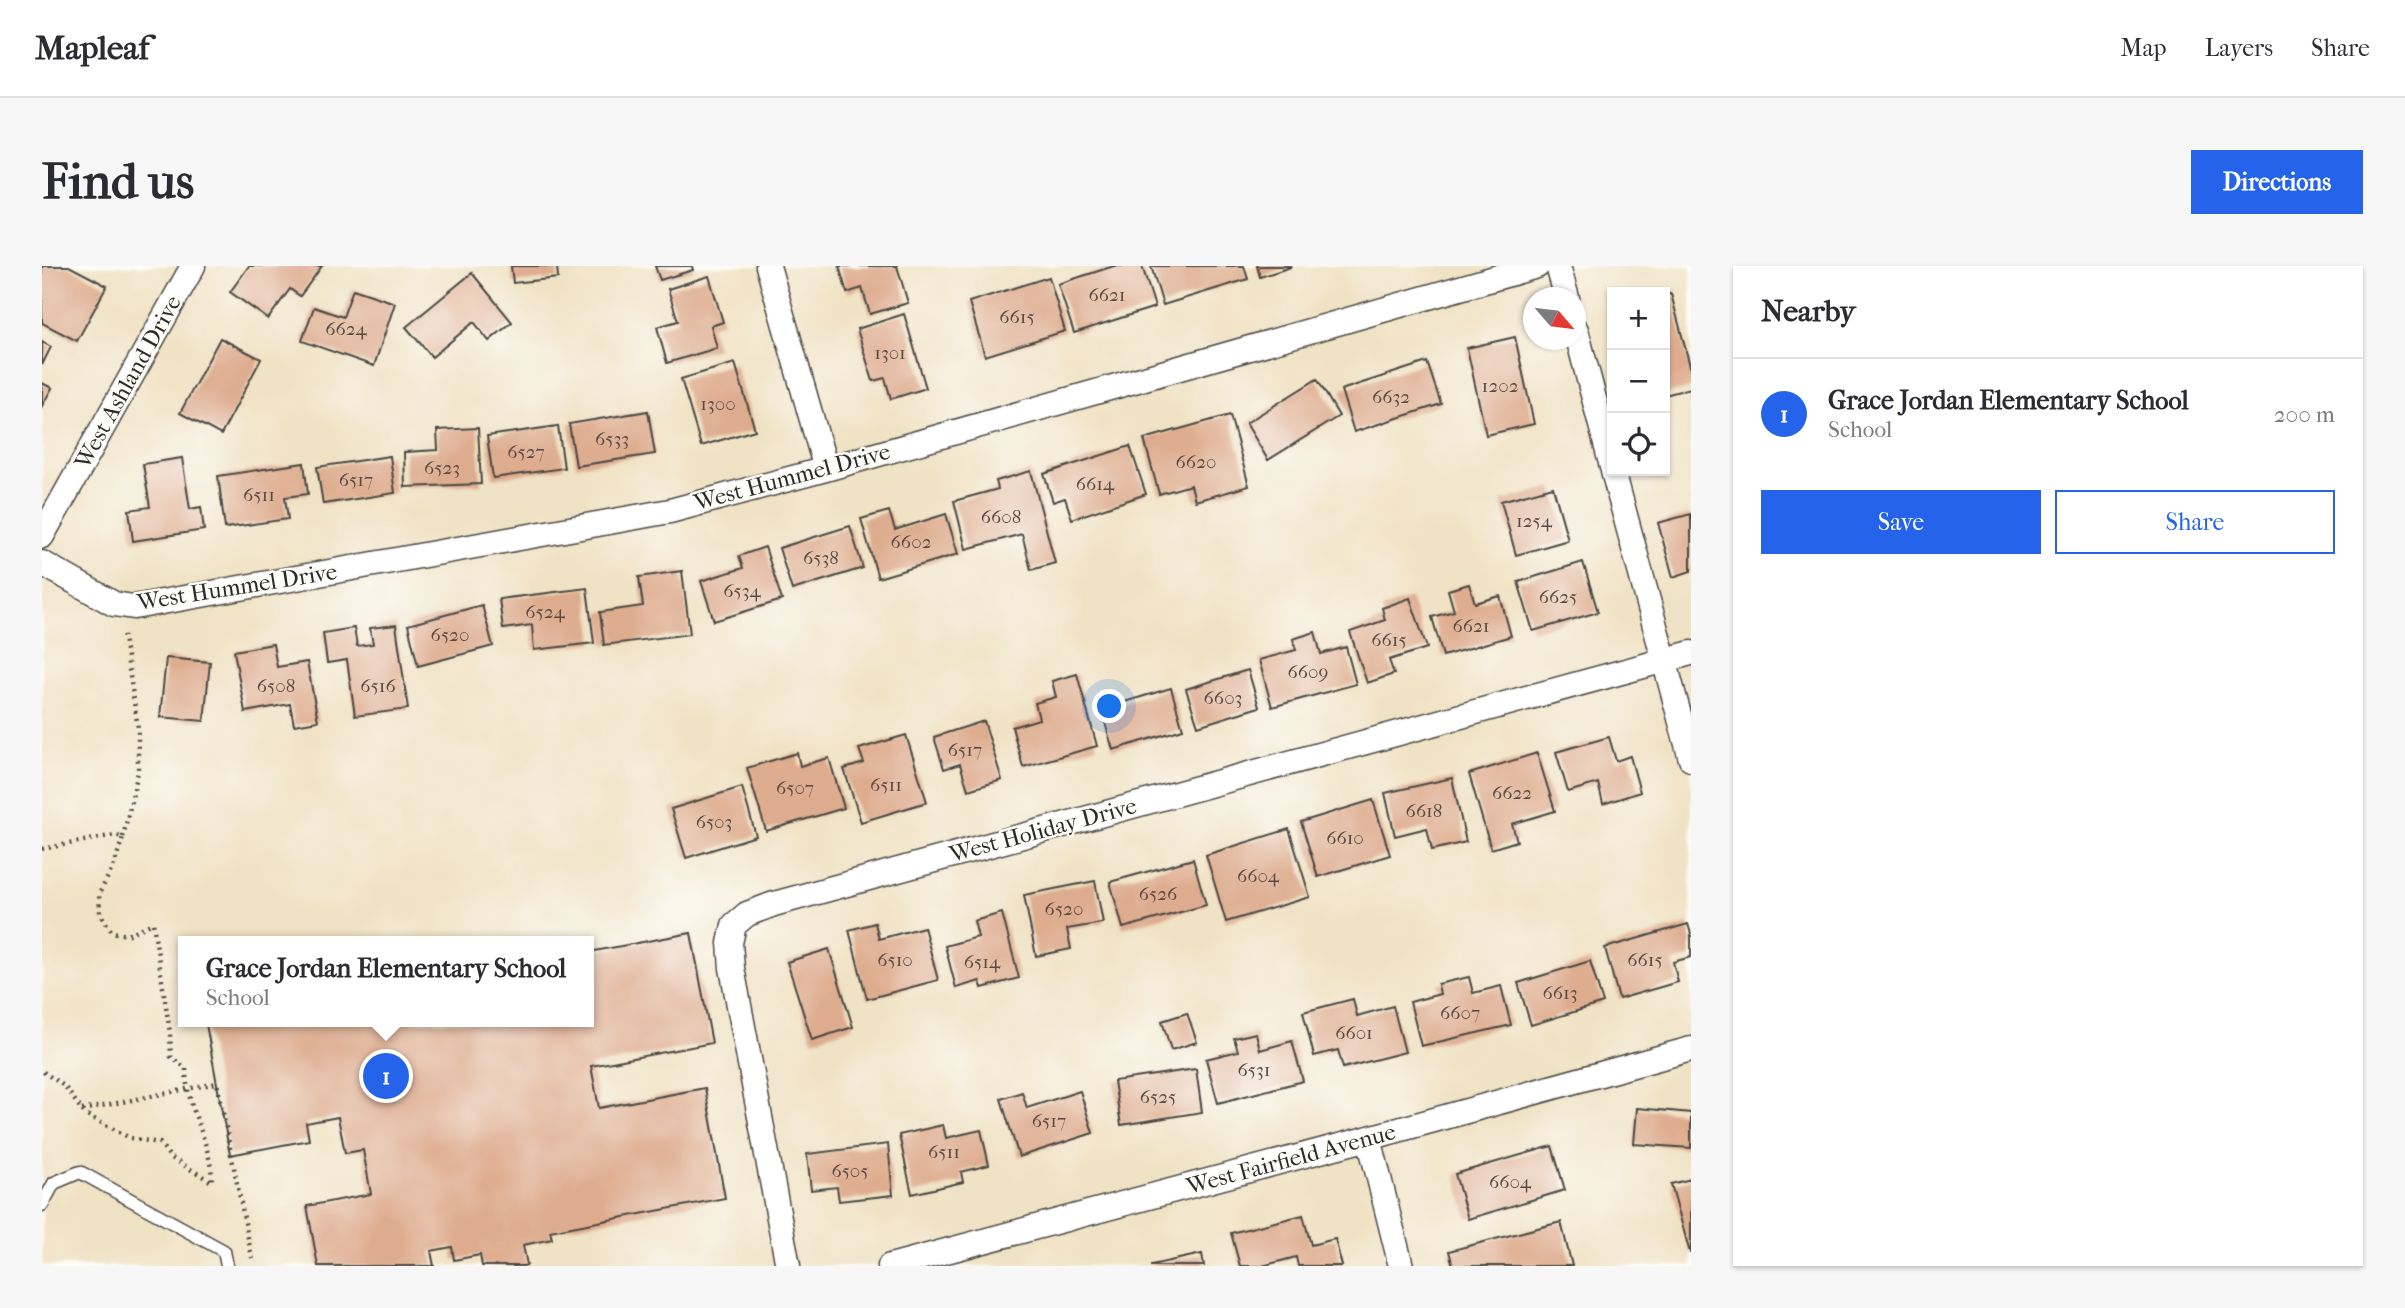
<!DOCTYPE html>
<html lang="en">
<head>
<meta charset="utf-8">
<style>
	body { margin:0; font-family:"IM FELL French Canon",serif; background:#f7f7f7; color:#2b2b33 }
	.controls { position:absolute; right:21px; top:21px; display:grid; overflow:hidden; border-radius:0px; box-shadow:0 2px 5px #0004 }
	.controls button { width:63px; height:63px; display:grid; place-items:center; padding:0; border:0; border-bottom:2px solid #e1e1e2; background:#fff; color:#2b2b33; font:35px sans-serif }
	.compass { position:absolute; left:1481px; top:21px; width:63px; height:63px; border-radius:50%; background:#fff; box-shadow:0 2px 5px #0004; rotate:118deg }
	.you { position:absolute; left:1068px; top:441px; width:24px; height:24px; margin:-18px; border:5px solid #fff; border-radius:50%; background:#1a73e8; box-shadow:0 0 0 10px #1a73e833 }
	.badge { display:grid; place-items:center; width:46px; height:46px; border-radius:50%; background:#2563eb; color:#fff; font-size:23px; font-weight:700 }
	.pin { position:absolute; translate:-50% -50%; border:4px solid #fff; box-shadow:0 2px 7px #0006 }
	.popup { position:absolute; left:136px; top:670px; width:416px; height:91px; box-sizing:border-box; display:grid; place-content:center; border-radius:0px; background:#fff; filter:drop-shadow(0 2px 5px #0005); font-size:23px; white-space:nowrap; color:#7c7c81 }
	.popup b { font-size:26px; color:#2b2b33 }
	.popup::after { content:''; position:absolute; left:50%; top:100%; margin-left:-14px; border:14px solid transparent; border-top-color:#fff }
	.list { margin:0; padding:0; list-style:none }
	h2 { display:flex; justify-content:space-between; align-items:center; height:91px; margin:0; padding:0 28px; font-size:30px }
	h2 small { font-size:23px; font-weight:400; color:#7c7c81 }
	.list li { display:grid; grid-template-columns:46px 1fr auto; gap:21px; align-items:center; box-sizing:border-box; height:112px; padding:0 28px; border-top:2px solid #e1e1e2 }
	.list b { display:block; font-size:26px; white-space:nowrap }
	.list p { margin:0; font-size:23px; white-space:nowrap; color:#7c7c81 }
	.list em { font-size:23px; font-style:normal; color:#7c7c81 }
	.actions { display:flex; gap:14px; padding:21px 28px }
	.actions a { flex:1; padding:16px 0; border:2px solid #2563eb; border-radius:0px; text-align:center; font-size:24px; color:#2563eb }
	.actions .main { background:#2563eb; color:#fff }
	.icon { flex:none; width:38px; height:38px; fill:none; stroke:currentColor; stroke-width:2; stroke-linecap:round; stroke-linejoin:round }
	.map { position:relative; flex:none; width:1649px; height:1000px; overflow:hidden; border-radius:0px }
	header { display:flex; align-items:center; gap:42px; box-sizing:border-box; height:98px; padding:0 35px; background:#fff; border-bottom:2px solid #e1e1e2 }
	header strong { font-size:33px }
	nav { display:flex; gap:38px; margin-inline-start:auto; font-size:24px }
	.intro { display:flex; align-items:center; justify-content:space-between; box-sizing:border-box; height:168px; padding:0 42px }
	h1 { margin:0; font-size:49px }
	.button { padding:18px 32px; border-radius:0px; background:#2563eb; color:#fff; font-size:24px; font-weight:700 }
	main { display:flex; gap:42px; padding:0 42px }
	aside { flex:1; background:#fff; border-radius:0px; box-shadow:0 2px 5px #0004 }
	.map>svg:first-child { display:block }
	.building { fill:#deac8e }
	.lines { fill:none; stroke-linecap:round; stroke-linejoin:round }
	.lane-casing { stroke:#494642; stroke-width:15 }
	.street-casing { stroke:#494642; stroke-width:27 }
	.path { stroke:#494642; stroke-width:4.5; stroke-dasharray:2 5; stroke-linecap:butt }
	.lane { stroke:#fff; stroke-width:12 }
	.street { stroke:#fff; stroke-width:24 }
	.labels { text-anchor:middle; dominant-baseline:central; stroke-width:5; stroke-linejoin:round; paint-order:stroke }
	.number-label { font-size:19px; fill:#584b44 }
	.street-label { font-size:23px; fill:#2b2b2b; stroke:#fdfcf7 }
</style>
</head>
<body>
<header>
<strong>Mapleaf</strong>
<nav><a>Map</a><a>Layers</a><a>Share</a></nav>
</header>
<div class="intro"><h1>Find us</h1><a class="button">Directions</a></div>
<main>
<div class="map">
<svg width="1649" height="1000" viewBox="0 0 1649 1000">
	<rect width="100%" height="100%" fill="#fdfcf7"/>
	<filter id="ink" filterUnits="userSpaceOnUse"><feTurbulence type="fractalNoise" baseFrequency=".0143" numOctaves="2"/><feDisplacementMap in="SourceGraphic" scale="14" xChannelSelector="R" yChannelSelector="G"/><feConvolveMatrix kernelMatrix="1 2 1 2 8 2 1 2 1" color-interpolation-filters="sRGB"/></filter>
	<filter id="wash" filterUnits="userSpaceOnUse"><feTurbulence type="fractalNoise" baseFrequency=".00686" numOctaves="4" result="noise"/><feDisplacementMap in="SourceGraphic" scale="28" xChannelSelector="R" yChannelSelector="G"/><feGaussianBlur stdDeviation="1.57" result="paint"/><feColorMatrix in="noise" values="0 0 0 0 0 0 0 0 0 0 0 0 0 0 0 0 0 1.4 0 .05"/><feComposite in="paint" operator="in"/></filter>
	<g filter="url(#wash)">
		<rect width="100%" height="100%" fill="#f0e2c4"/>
		<g id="blocks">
			<path class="building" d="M0,0H27L65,20L35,75L0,57Z
				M207,0H280L258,30L248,23L226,53L188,26Z
				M469,0H515L516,12L471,17Z
				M613,0H650L651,4L618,14Z
				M797,0H855L866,37L828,48L820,22L805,27Z
				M1072,0H1100L1113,41L1032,67L1016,18Z
				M1109,0H1202L1206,13L1121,39Z
				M1215,0H1249V1L1218,11Z
				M430,7L470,56L447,75L432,56L390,91L364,61Z
				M667,10L681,56L669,60L675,82L625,97L615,61L636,55L626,23Z
				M1007,11L1023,65L943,90L927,36Z
				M311,23L353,37L332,100L260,75L272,41L301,51Z
				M1629,28L1649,104V122L1623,129V29Z
				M862,48L884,122L849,133L843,112L831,115L815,63Z
				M1473,71L1492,158L1444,169L1425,82Z
				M178,72L219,93L179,169L138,147Z
				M0,76L9,81L0,99Z
				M1385,96L1399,138L1312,166L1299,124Z
				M693,97L713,164L659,180L639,113Z
				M1275,113L1297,150L1226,194L1204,157Z
				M0,117L10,122L0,140Z
				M606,145L613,188L534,200L527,158Z
				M1188,149L1207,220L1153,235L1149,219L1117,228L1102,173Z
				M516,160L522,202L451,212L445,170Z
				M436,162L439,218L363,221L362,186L396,184L395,164Z
				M1088,180L1104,228L1030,253L1023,232L1011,236L1002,208Z
				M348,190L353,227L281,238L275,201Z
				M140,192L148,243L159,241L162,264L91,275L87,244L108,241L101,198Z
				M262,197L266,228L243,231L246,253L183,262L176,210Z
				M989,205L1013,297L989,304L980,268L924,283L912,235L956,223L954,215Z
				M1511,221L1526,274L1474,289L1459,235Z
				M847,245L853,264L904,248L916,288L836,312L819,253Z
				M1649,248V305L1631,311L1616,257Z
				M808,260L821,302L750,324L737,282Z
				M723,281L740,334L672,355L659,315L701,302L697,290Z
				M1541,296L1556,346L1491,365L1476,316Z
				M640,305L648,368L562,379L558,346L601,340L597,311Z
				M1427,318L1433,337L1458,330L1469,370L1401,390L1390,351L1412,345L1406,324Z
				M545,322L552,377L492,384L490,359L461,363L457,333Z
				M1368,332L1385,382L1347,394L1352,408L1325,417L1308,366L1343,354L1340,342Z
				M440,339L451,380L376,400L366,359Z
				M354,359L366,443L313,450L305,394L285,397L281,367L312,362L315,380L331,378L328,362Z
				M1273,366L1279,388L1304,381L1314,418L1230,441L1217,394L1254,384L1251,373Z
				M231,378L235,401L265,396L276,455L252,459L248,438L203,446L192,385Z
				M124,392L168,396L162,455L118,451Z
				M1206,404L1217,441L1156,460L1144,423Z
				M1035,408L1055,480L981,501L970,461L997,453L993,437L1014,431L1010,415Z
				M1129,422L1141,463L1071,484L1059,443Z
				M942,455L960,514L926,524L918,498L902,503L892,471Z
				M864,469L885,536L819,556L802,503L822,497L817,483Z
				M1567,471L1574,495L1588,490L1598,526L1561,538L1556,517L1526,526L1514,486Z
				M755,487L758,500L787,492L802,542L724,565L705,502Z
				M1495,487L1513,545L1470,558L1475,575L1449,583L1427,508Z
				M1410,512L1424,576L1390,584L1385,562L1353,570L1343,527Z
				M700,521L714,570L644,592L629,543Z
				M1331,534L1348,589L1276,611L1259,556Z
				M1247,563L1268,631L1184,656L1164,589Z
				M1151,593L1164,639L1081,662L1068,616Z
				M1053,615L1061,657L1025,663L1029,683L994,690L982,629Z
				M960,647L977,712L940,722L938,715L914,722L903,680L936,671L932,655Z
				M833,657L837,673L882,661L896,714L825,733L807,664Z
				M1646,658L1649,668V691L1631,696L1636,716L1577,733L1563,682Z
				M649,667L670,777L549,800L557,842L663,822L683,932L508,965L510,973L481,979L485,999L481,1000H440L438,989L412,994L410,981L389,985L392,1000H276L265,940L329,928L321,884L303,887L296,851L264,857L267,874L188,889L164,758L176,756H547V686Z
				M787,683L811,761L770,774L745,696Z
				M1548,695L1561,737L1489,759L1476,717Z
				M1427,711L1431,727L1459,720L1469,759L1379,780L1368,736L1398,728L1396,718Z
				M1311,733L1315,750L1351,740L1363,786L1301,802L1296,784L1272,790L1261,746Z
				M1145,747L1155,776L1129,784L1120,755Z
				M1214,767L1218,784L1250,775L1261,815L1176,837L1164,793L1196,785L1192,772Z
				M1154,803L1160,846L1079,859L1072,815Z
				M1038,825L1051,867L977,891L959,833L980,826L985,842Z
				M1595,842L1649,847V882L1592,878Z
				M901,859L904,872L939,864L947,899L919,906L921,916L870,928L857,869Z
				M846,878L851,929L797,935L795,921L769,924L765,888Z
				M1510,880L1523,924L1426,953L1413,908Z
				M1649,913V987H1648L1629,918Z
				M1261,949L1269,979L1293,973L1300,1000H1256L1254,991L1220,1000H1198L1189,967Z
				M1519,956L1530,1000H1411L1407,985Z
				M1160,988L1162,1000H1109V999Z"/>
		</g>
	</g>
	<g filter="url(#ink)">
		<use href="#blocks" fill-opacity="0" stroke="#494642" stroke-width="2"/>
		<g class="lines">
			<g class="lane-casing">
				<path id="lane" d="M0,939L12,917L38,906L182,985L185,1000"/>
			</g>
			<g class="street-casing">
				<path id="street" d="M726,0L784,203
					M1516,0L1525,32
					M1534,64L1570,201
					M1571,205L1649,493
					M0,270L151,0
					M0,297L72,338L92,341L628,245L784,203L1495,0
					M1327,872L1359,1000
					M746,1000L690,702L688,677L692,659L705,648L732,638L1649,387
					M848,1000L1327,872L1649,783"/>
			</g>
			<path class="path" d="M81,571L96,506V462L81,365
				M0,583L73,569L81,571L72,599L57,628L58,647L70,666L85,669L111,657L128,766L129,791L144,802C143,841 170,876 170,916L128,891L118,877L88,872L43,848L22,820L0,805
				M40,844L175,817L210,992"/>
			<use href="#lane" class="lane"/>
			<use href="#street" class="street"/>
		</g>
	</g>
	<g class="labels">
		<g class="number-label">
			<text x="1065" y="29">6621</text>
			<text x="975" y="51">6615</text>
			<text x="304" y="63">6624</text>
			<text x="848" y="87">1301</text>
			<text x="1458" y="120">1202</text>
			<text x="1349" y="131">6632</text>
			<text x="676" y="138">1300</text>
			<text x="570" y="173">6533</text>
			<text x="484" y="186">6527</text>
			<text x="1154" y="196">6620</text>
			<text x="400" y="202">6523</text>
			<text x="314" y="214">6517</text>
			<text x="1053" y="218">6614</text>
			<text x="217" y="229">6511</text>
			<text x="959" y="251">6608</text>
			<text x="1492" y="255">1254</text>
			<text x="869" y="276">6602</text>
			<text x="779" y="292">6538</text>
			<text x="700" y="325">6534</text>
			<text x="1516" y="331">6625</text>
			<text x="503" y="346">6524</text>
			<text x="1429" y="360">6621</text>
			<text x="408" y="369">6520</text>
			<text x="1347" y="374">6615</text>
			<text x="1266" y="406">6609</text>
			<text x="234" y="420">6508</text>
			<text x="336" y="420">6516</text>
			<text x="1181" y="432">6603</text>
			<text x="923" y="484">6517</text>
			<text x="844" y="519">6511</text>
			<text x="753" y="522">6507</text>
			<text x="1470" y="527">6622</text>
			<text x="1382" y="545">6618</text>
			<text x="672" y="556">6503</text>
			<text x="1303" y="572">6610</text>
			<text x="1216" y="610">6604</text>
			<text x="1116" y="628">6526</text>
			<text x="1022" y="643">6520</text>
			<text x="853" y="694">6510</text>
			<text x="1603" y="694">6615</text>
			<text x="940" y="696">6514</text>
			<text x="1518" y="727">6613</text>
			<text x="1418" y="747">6607</text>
			<text x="1312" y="767">6601</text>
			<text x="1212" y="804">6531</text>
			<text x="1116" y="831">6525</text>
			<text x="1007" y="855">6517</text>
			<text x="902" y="886">6511</text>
			<text x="808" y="905">6505</text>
			<text x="1468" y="916">6604</text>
		</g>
		<g class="street-label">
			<text transform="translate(86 116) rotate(-61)">West Ashland Drive</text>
			<text transform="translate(750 211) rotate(-15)">West Hummel Drive</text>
			<text transform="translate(195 321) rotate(-9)">West Hummel Drive</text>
			<text transform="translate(1001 564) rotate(-15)">West Holiday Drive</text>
			<text transform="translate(1249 893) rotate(-15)">West Fairfield Avenue</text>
		</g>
	</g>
</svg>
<div class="controls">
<button>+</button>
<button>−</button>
<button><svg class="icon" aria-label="locate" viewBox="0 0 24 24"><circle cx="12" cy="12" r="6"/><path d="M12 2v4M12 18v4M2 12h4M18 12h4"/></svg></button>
</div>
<svg class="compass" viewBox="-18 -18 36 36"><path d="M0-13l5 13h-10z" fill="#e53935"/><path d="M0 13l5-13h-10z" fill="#7c7c81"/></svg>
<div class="you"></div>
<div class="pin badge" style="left:344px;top:810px">1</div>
<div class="popup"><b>Grace Jordan Elementary School</b>School</div>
</div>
<aside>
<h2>Nearby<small></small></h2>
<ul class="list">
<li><span class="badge">1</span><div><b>Grace Jordan Elementary School</b><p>School</p></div><em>200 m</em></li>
</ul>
<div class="actions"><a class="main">Save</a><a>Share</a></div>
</aside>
</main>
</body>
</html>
